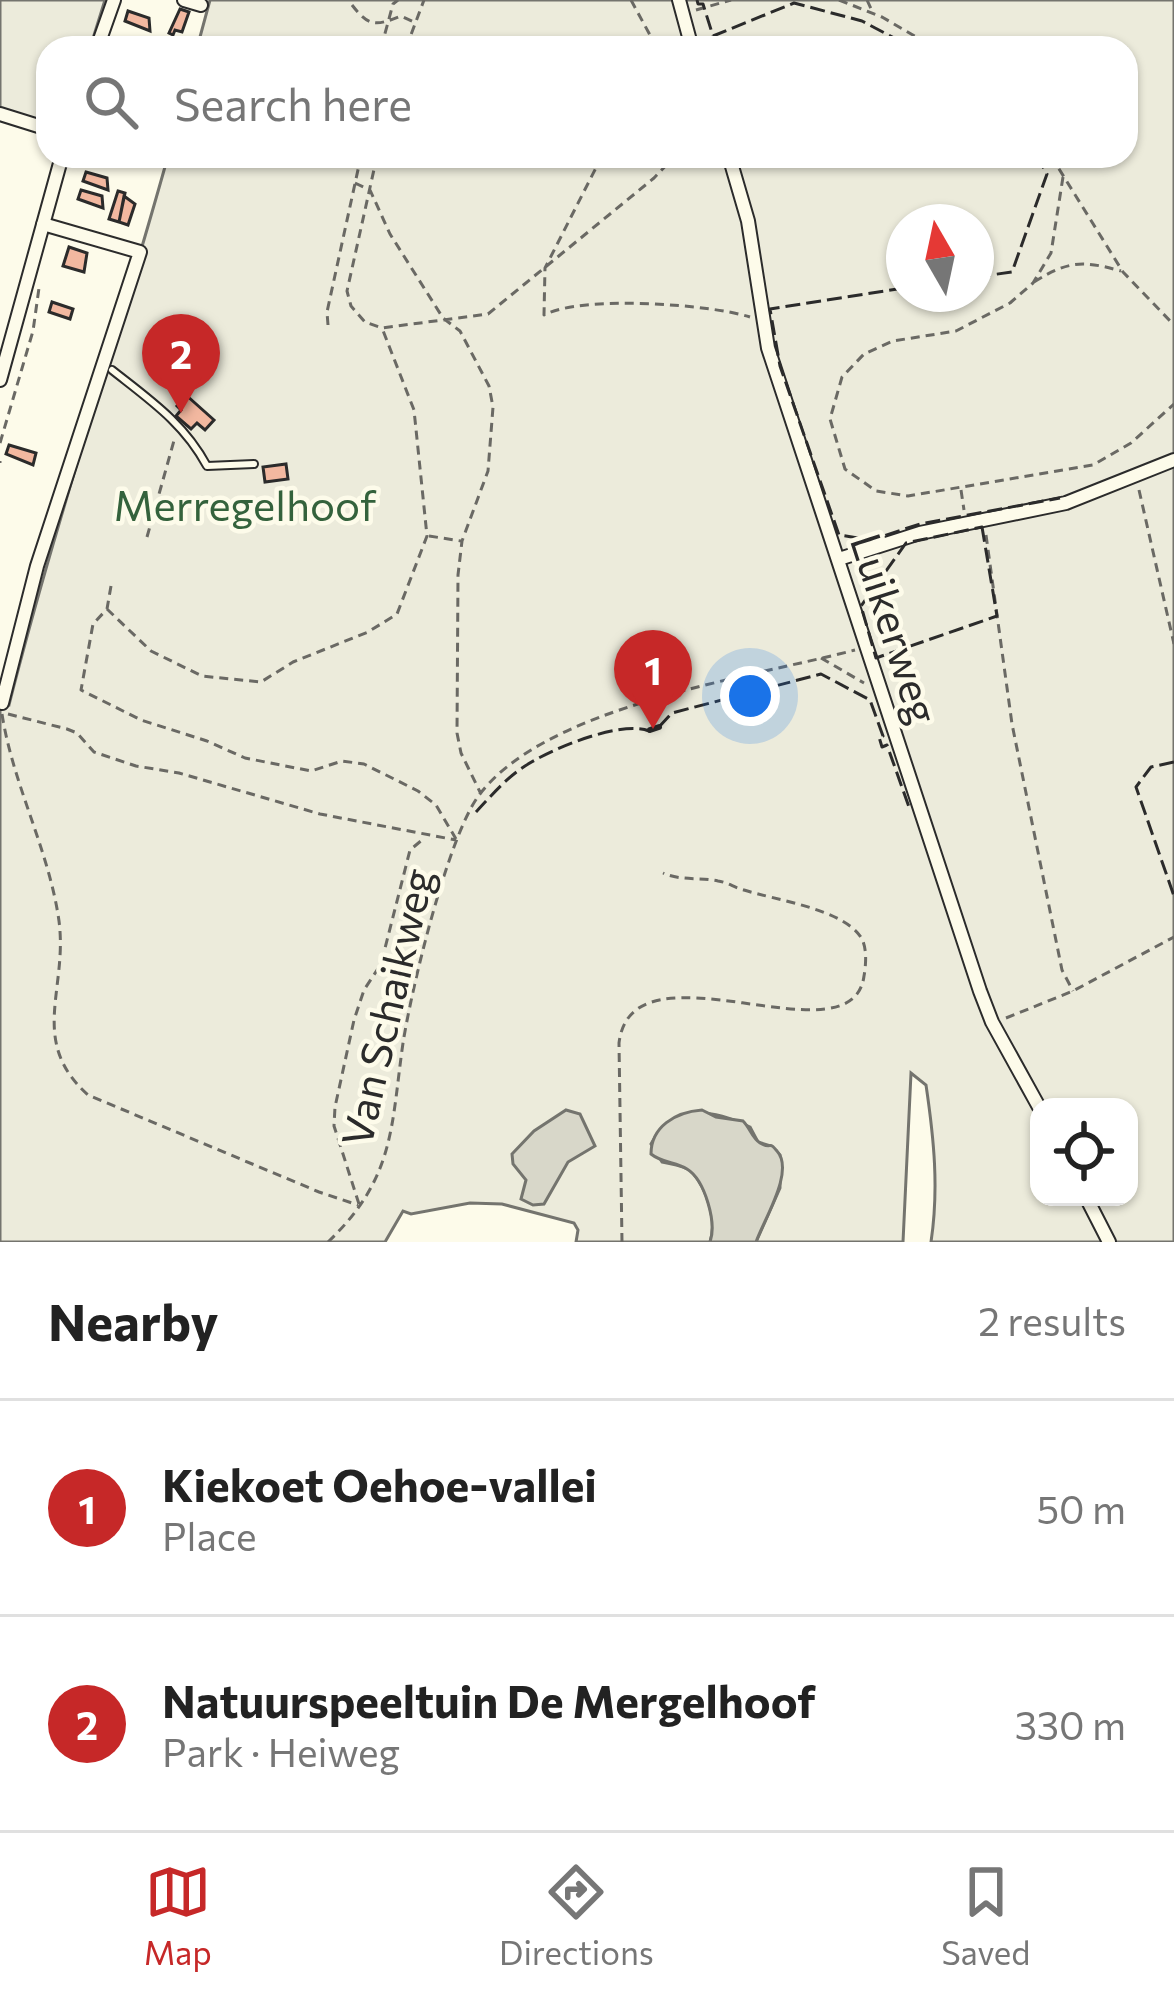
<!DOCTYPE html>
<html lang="en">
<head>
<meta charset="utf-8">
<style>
	body { margin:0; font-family:Commissioner,sans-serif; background:#f6f6f6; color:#222 }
	.controls { position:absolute; right:36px; bottom:36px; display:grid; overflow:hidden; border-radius:24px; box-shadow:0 3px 9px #0004 }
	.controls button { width:108px; height:108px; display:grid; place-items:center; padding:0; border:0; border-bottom:3px solid #e0e0e0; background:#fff; color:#222; font:60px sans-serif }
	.compass { position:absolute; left:886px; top:204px; width:108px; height:108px; border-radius:50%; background:#fff; box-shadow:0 3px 9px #0004; rotate:351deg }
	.you { position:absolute; left:750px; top:696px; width:42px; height:42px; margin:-30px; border:9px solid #fff; border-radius:50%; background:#1a73e8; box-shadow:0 0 0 18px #1a73e833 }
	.badge { display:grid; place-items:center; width:78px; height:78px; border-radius:50%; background:#c62828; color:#fff; font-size:39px; font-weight:700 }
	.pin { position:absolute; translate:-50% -99px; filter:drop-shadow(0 3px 6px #0008) }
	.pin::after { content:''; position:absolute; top:63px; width:42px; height:36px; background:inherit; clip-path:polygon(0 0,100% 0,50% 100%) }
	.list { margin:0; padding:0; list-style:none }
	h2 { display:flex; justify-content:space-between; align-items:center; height:156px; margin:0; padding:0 48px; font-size:51px }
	h2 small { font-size:39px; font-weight:400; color:#767676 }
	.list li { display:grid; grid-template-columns:78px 1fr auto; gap:36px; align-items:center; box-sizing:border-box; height:216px; padding:0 48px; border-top:3px solid #e0e0e0 }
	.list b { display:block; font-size:45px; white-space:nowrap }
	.list p { margin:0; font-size:39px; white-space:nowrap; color:#767676 }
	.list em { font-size:39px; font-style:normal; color:#767676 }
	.icon { flex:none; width:66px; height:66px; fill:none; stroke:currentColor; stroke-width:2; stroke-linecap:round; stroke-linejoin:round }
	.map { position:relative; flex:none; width:1174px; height:1242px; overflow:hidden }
	.search { position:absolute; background:#fff; box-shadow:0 3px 9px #0004; left:36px; right:36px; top:36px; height:132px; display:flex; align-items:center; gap:30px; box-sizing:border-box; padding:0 42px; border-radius:36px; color:#767676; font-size:45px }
	.sheet { height:588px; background:#fff }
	nav { display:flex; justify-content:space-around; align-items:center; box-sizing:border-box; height:168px; border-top:3px solid #e0e0e0; background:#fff; font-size:33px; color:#767676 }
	nav a { display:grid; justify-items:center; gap:6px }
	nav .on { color:#c62828 }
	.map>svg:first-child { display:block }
	.green { fill:#ecebdb; stroke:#74746e; stroke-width:3; fill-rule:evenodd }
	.water { fill:#d8d7c9; stroke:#74746e; stroke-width:3 }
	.building { fill:#f2b8a0; stroke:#2b2b2b; stroke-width:3 }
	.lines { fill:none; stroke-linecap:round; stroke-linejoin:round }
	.service-casing { stroke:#2b2b2b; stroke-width:10 }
	.minor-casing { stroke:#2b2b2b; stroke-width:16 }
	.path { stroke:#6a6964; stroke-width:3; stroke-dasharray:9 6; stroke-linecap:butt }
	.service { stroke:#fdfbea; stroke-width:6 }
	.minor { stroke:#fdfbea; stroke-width:12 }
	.fence { stroke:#2b2b2b; stroke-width:3; stroke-dasharray:15 6; stroke-linecap:butt }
	.wall { stroke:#2b2b2b; stroke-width:6 }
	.labels { text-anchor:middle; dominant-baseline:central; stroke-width:9; stroke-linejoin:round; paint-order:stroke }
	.park-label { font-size:42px; fill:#34623c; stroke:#fdfbea }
	.street-label { font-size:42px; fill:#2b2b2b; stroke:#fdfbea }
</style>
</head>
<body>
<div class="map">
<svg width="1174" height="1242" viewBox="0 0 1174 1242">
	<rect width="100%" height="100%" fill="#fdfbea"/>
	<path class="green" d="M0,0H105L90,48H48V125L0,111Z
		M210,0H1174V1242H931C939,1189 934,1139 926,1085L911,1073L903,1242H756L780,1188V1155L771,1146L758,1142L750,1127C712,1109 673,1102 651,1144L662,1162C671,1164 685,1165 692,1172C707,1189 717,1221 710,1242H576L578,1230L574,1223L502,1204L470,1203L411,1214L403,1211L385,1242H0V704L9,705C56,520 117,340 168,156H1126V48H197ZM904,222H976V294H904ZM1039,1107H1129V1197H1039Z"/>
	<path class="water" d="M566,1110L580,1114L595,1146L568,1162L544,1204L533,1205L521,1199L526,1180L513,1164L512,1154L534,1131Z
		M702,1110L716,1117L743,1121C750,1128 752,1138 760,1143C773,1150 768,1140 777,1151C795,1171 764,1219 756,1242H710C717,1223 705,1180 687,1169C676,1162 662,1163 651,1154C651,1127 675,1112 702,1110Z"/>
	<path class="building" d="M180,9L189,12L182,32L175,30L173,35L169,33Z
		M128,11L149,18L150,31L125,21Z
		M86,172L107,178L108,190L83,181Z
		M81,190L102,196L103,208L78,199Z
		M118,191L125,193L119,222L109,219Z
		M124,196L135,204L128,225L119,222Z
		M69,247L87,253L84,272L63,266Z
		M52,302L73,309L70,319L49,312Z
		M186,395L214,420L205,430L197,423L191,429L176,416L181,410L177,406Z
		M9,445L36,453L33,465L6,454Z
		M286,464L288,479L265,482L263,467Z"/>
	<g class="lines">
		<g class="service-casing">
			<path id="service" d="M112,370C150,400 184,423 207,466L254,464"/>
		</g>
		<g class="minor-casing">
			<path id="minor" d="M184,0L201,5
				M679,0L692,48
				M97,48L114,0
				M0,114L48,129
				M729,156L748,221L768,348L980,991L992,1022L1039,1107
				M0,380L62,156
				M839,559L920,533L1066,503L1174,460
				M2,703L37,566L140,252L43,224
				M1086,1197L1109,1242"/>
		</g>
		<path class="path" d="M631,0L657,48
			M839,0L882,17L935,48
			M867,0L872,11
			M352,5C369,27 376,26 401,16L414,22
			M696,10L731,0
			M381,48L393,4L398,0
			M406,48L424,0
			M377,156L347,291L351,306L365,322L382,328L488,314L654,178L675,156
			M602,156L545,268L544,315C581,295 709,304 750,317
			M1051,156L1123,272L1174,325
			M1063,177L1051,253L1033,283L1010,303L956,331L893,341L864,354L842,377L830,419L845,469L876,491L908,496L1093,465L1131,443L1174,404
			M355,183L370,190L390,234L443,318L460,331L489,386L493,407L488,471L462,541L458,575L457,733L461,753L480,792
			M1034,282C1068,261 1082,260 1121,271
			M328,325L327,312L361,156
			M0,443L33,331L39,288
			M0,461V463
			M961,490L964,510
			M1139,490L1174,644
			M986,535L1012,724L1062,970L1073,991
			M429,536L461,541
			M147,537L175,437
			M111,586L107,609L93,624L81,690L141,720L207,741L245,758L311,771L342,761L364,764L418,791L436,805L456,839
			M107,609L151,651L202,676L261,682L293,662L368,632L397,614L427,536L414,410L382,328
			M821,658L864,683
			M646,706L652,723
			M2,714C13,785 49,850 59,921C68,990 28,1041 88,1095L319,1192L358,1205
			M8,714L67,729L77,733L94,752L136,766L179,773L320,814L456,840
			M1006,1018L1073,991L1174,937
			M359,1204L334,1126L335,1107L354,1020L364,990L381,964L410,850L422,840
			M328,1242C395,1178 391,1127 403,1043C412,986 447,842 477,798C542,706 749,678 855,650
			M622,1242L619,1043C632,935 852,1066 864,976C866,965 867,949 862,939C845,909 775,900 744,890C735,888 727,882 718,881C699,877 681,881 663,873"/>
		<use href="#service" class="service"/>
		<use href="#minor" class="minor"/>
		<path class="fence" d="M697,0L698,4H703L713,36L794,3L862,21L913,48
			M976,277L1012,272L1047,174L1037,156
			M904,288L770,309L780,366L839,535L871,540L920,524L1060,498
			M982,527L997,616L876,658L861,606L906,543Z
			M1174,762L1151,767L1136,787L1174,896
			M476,812C491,796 506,778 525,766C551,749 620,720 649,731L659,727L672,713L821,674L870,700L883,736L879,737L882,747L887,745L909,807"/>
		<path class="wall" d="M650,730L659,727"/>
	</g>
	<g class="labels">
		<g class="park-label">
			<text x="245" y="504">Merregelhoof</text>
		</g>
		<g class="street-label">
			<text transform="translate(896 628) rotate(72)">Luikerweg</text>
			<text transform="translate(386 1007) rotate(-77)">Van Schaikweg</text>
		</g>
	</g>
</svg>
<div class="controls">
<button><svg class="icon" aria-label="locate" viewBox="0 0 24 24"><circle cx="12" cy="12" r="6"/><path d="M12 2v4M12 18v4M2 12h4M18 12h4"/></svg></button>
</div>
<svg class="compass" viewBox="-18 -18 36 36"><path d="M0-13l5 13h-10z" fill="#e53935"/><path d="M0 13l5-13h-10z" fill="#767676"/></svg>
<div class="you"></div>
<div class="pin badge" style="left:653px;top:729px">1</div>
<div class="pin badge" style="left:181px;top:413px">2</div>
<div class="search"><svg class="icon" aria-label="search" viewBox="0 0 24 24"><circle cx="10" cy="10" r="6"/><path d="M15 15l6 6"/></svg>Search here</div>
</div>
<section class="sheet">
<h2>Nearby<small>2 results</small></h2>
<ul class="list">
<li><span class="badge">1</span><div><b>Kiekoet Oehoe-vallei</b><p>Place</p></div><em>50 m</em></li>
<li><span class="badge">2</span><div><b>Natuurspeeltuin De Mergelhoof</b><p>Park · Heiweg</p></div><em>330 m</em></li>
</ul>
</section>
<nav>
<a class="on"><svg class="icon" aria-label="map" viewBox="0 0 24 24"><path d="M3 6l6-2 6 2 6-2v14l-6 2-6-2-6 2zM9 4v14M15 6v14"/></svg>Map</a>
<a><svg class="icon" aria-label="directions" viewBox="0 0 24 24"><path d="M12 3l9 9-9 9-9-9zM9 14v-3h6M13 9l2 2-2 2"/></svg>Directions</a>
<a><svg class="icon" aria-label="saved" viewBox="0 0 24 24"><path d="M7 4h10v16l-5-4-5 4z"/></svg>Saved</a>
</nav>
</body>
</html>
